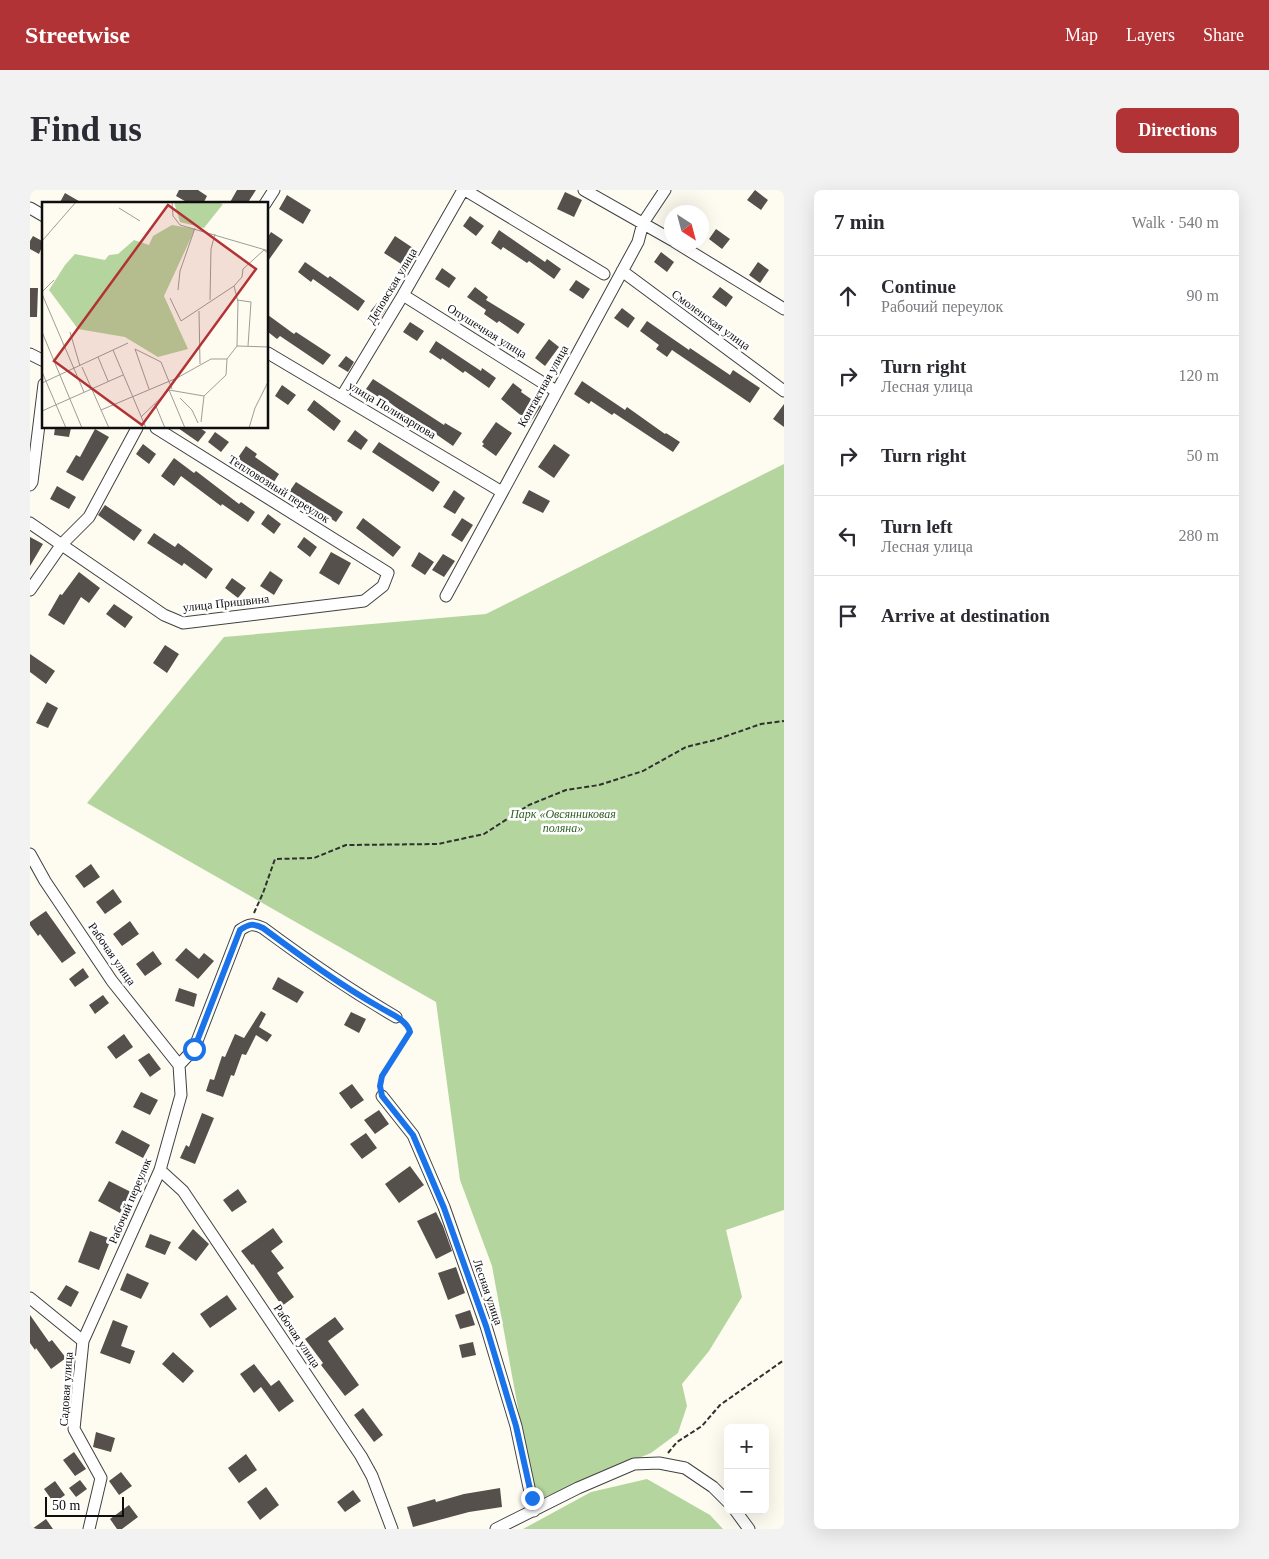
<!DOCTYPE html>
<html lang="en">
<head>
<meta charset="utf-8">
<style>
	body { margin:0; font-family:Georgia,serif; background:#f2f2f3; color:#2b2b33 }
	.controls { position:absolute; right:15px; bottom:15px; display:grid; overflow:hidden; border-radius:8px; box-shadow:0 5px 20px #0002 }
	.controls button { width:45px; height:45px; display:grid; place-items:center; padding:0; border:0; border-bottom:1px solid #e1e1e2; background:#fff; color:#2b2b33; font:25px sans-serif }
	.compass { position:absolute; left:634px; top:15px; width:45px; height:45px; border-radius:50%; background:#fff; box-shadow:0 5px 20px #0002; rotate:144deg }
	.scale { position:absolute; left:15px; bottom:12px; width:79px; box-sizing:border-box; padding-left:5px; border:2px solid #0e0e0e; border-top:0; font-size:14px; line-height:18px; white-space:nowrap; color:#0e0e0e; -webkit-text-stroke:4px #fff; paint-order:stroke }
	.stop { position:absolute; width:15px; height:15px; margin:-11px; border:4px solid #1a73e8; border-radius:50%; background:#fff }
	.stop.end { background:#1a73e8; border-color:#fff; box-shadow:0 1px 5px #0008 }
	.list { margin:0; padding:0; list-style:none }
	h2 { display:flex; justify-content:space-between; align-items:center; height:65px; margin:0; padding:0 20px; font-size:21px }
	h2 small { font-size:16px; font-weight:400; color:#7c7c81 }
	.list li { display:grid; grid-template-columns:32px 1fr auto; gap:15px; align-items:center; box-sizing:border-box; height:80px; padding:0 20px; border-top:1px solid #e1e1e2 }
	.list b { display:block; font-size:19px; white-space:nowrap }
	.list p { margin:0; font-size:16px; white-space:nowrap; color:#7c7c81 }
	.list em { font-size:16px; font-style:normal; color:#7c7c81 }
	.icon { flex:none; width:28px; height:28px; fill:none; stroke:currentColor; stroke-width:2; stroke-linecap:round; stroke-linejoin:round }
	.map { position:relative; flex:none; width:754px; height:1339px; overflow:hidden; border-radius:8px }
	header { display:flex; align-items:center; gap:30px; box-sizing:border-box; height:70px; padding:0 25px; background:#b23335; color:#fff }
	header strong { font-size:24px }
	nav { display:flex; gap:28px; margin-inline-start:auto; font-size:18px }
	.intro { display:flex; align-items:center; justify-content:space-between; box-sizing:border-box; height:120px; padding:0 30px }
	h1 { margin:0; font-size:35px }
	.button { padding:12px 22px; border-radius:8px; background:#b23335; color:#fff; font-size:18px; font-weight:700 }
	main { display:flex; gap:30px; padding:0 30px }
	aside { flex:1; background:#fff; border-radius:8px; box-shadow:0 5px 20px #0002 }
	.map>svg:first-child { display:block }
	.forest { fill:#b5d59e }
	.building { fill:#56504c }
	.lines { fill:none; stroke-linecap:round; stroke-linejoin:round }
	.minor-casing { stroke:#414141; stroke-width:13 }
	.path { stroke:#303030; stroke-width:2; stroke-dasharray:5 2.5; stroke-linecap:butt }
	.minor { stroke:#fff; stroke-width:11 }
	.route { stroke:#1a73e8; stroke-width:6 }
	.labels { text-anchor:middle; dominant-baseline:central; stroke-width:5; stroke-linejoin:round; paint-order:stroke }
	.street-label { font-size:12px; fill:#0e0e0e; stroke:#fff }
	.park-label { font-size:12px; font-style:italic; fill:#2f6024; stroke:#fff }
	.inset-road { fill:none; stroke:#9e9d96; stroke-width:1 }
	.view { fill:#b23335; fill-opacity:0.15; stroke:#b23335; stroke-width:2.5 }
	.inset-edge { fill:none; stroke:#0e0e0e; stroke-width:2.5 }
</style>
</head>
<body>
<header>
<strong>Streetwise</strong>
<nav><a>Map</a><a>Layers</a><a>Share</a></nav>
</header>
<div class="intro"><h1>Find us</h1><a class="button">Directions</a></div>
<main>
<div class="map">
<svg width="754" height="1339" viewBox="0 0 754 1339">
	<rect width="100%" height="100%" fill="#fefcf1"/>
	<path class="forest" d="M754,274V1020L696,1040L712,1107L679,1161L652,1194L657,1216L648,1243L621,1263L505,1311L462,1076L430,990L406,812L57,613L194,447L456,424Z
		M617,1289L680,1325L693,1339H493L561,1302Z"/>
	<path class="building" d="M149,0H168L177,6L173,14H160L146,6Z
		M207,0H226L217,14H199Z
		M725,0L738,10L731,20L717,10Z
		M535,2L552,10L544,27L527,19Z
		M35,3L54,14H29Z
		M257,5L281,20L273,34L249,19Z
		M440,26L454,36L446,46L433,36Z
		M686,39L700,49L692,59L679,49Z
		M469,40L515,72L517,69L531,79L524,89L499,71L497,73L473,57L471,60L461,53Z
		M241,42L253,50L238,71V47Z
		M3,46L14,52L9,64L0,59V51Z
		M365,46L389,62L379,79L354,63Z
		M631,62L644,72L637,82L624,72Z
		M275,72L298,88L300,86L335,111L328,121L283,89L281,92L268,82Z
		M728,72L739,80L730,93L719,85Z
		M412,78L426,88L419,98L405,89Z
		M546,90L560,99L553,109L539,100Z
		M445,97L458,107L456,110L495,134L488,144L469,131L467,133L454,124L456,120L437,107Z
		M690,97L703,107L696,117L682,107Z
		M0,98H8L7,127H0Z
		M347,113L356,119L349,130L339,123Z
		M592,118L605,128L598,138L584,128Z
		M238,125L264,144L266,142L301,165L293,175L250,146L247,149L238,142Z
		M617,131L659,160L660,158L700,185L703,180L730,198L720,213L642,160L637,167L626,159L629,155L610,141Z
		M380,132L394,141L387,151L373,142Z
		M519,149L529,157L515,176L505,168Z
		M406,151L451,181L452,178L466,188L459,198L435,181L433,183L412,168L411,170L399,162Z
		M316,166L324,172L318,182L308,176Z
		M343,189L414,235L415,233L432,243L423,256L377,224L376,225L351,206L350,208L336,199Z
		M552,191L595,220L597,217L635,244L636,243L650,252L643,262L584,223L582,225L561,211L559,214L544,204Z
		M483,193L492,200L491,202L511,216L500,233L471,209Z
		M252,195L266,205L258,215L245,206Z
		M284,210L311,231L304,241L277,220Z
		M754,214V237L743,229Z
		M466,232L482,243L466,266L452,256L454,254L452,252Z
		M25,238H41L39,247L24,245Z
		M148,238H170L176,242L168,252Z
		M65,239L79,247L53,291L36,282L46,265L50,267Z
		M325,240L338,250L331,260L317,251Z
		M185,242L199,252L191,262L178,252Z
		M349,252L410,292L403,302L342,262Z
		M113,254L126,264L119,274L106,264Z
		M524,254L540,265L524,288L508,277Z
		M216,256L227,264L225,267L249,284L242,295L218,277L216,280L205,272Z
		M144,268L164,283L166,281L209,314L211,312L225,322L218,332L192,314L191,316L151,286L144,296L131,286Z
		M266,292L313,322L306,332L259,302Z
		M27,296L46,307L39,319L20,309Z
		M424,300L435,308L425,324L413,317Z
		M499,300L520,311L513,323L492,313Z
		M75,315L112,340L104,351L68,325Z
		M238,324L251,334L244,344L231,334Z
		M333,328L371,357L363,367L326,338Z
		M432,328L443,335L432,352L421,345Z
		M124,343L145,357L148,353L183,379L176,389L154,373L152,376L117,353Z
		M0,347L13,354L0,376Z
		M274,347L287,357L280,367L267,357Z
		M301,362L321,373L309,395L289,383Z
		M389,362L404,372L395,385L381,376Z
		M413,364L425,371L414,387L402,380Z
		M240,381L253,390L244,405L230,396Z
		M49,382L70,398L59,413L51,407L34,435L18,425L30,404L32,405Z
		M202,388L216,398L208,408L195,398Z
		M84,414L103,427L95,438L76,424Z
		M135,455L149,464L137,483L123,473Z
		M0,464L25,481L16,494L0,482Z
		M17,512L28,518L18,538L6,533Z
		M61,674L70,687L54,698L45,686Z
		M83,699L92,712L75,724L66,712Z
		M16,721L46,763L32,773L10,744L8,746L0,735V732Z
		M100,731L109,744L92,756L83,744Z
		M156,758L169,769L174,763L184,771L168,789L145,770Z
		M123,761L132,774L115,786L106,774Z
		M53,778L59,787L45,797L39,789Z
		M248,787L274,802L267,813L242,799Z
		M149,798L167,804L164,817L145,811Z
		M73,805L79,813L65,824L59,815Z
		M231,821L236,824L229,837L242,845L237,852L226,845L216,865L212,864L204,886L201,885L193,907L176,901L180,889L184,890L192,866L195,867L205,844L214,848Z
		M321,822L336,829L329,843L314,835Z
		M94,844L103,857L86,869L77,857Z
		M119,863L131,879L120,887L108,870Z
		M322,894L334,910L321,919L309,903Z
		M111,902L128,910L120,925L103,917Z
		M349,920L359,934L345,944L334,930Z
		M172,923L184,928L165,974L150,968L156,955L159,957Z
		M92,940L120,955L113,968L85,953Z
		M336,943L347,958L332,969L320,954Z
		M380,976L394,995L369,1013L355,994Z
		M79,991L101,1002L90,1023L68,1011Z
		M208,999L217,1012L202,1022L193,1010Z
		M406,1022L413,1036L422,1061L406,1069L387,1031Z
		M243,1038L253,1052L241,1061L254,1078L247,1083L264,1107L252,1116L223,1074L222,1075L211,1061Z
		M163,1039L179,1054L166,1071L148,1058Z
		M60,1041L81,1049L69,1080L48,1072Z
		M120,1044L141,1052L135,1065L115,1057Z
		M426,1077L435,1103L418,1110L408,1083Z
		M97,1083L119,1093L111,1109L90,1100Z
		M36,1095L49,1102L41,1117L27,1109Z
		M197,1105L207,1119L180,1138L170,1124Z
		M440,1120L445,1135L430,1139L425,1125Z
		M0,1125L19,1152L22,1150L36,1168L21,1179L6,1158L5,1160L0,1153Z
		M305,1127L314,1139L298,1151L329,1195L315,1206L291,1175L293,1173L275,1149Z
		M83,1130L98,1136L91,1156L105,1161L100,1174L70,1163Z
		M443,1152L446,1165L432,1168L429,1155Z
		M143,1162L164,1181L153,1193L132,1174Z
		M224,1174L241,1196L249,1190L264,1211L249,1222L231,1197L224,1203L210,1184Z
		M333,1218L353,1245L344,1252L324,1225Z
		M66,1242L85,1248L81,1262L63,1257Z
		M44,1262L56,1279L45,1286L33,1270Z
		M216,1264L227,1280L209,1293L198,1278Z
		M91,1282L102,1296L89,1305L79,1291Z
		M50,1290L57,1299L46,1307L39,1298Z
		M25,1291L35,1305L24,1313L14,1299Z
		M236,1297L249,1315L230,1330L217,1312Z
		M470,1298L472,1317L439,1322L383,1337L377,1317L405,1309L406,1312L434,1304Z
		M323,1300L331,1311L315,1322L307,1312Z
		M99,1315L108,1327L92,1339H87L80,1329Z
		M16,1329L23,1339H2Z"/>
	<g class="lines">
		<g class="minor-casing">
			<path id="minor" d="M435,0L574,84
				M554,0L642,50
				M235,14L244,0
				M0,18L14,26
				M645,52L754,119
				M592,81L754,201
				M373,105L526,201
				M238,163L472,302
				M0,164L14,171
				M312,206L373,105L433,0
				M0,295L2,292L14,194
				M0,333L134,425L153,433L334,411L353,396L358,383L126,238
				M0,400L32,354L59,327L107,238
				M416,406L608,52L613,33L635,0
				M0,664L15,691L82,791L149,875
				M352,906L383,945L414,1017L456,1136L486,1236L504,1321
				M130,980L153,1001L331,1266L342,1286L362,1339
				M0,1108L53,1151
				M705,1320L719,1339
				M59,1339L71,1288L44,1239L53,1151L130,980L151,905L149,875L164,859L210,740C219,734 223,733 233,738C276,770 320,800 366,827
				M466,1339L548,1298L604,1274L629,1273L655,1278L683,1297L698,1312"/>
		</g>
		<path class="path" d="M224,723L233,703L245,669L284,668L316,655L408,654L454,644L499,615L536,600L569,595L613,581L656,557L685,550L731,534L754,531
			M350,897L352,886L380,842L379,837L374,832
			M638,1263L647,1252L672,1236L690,1215L754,1170"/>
		<use href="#minor" class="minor"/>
	</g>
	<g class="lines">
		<path class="route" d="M164,859L210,740C219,734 223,733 233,738C272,767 310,795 351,818C361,824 377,830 380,842L352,886L350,896L352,906L383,945L414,1018L456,1136L486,1236L502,1308"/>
	</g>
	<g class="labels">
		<g class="street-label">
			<text transform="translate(362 96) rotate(-59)">Деповская улица</text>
			<text transform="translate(681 130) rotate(36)">Смоленская улица</text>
			<text transform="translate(457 141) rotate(32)">Опушечная улица</text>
			<text transform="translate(513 196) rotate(-61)">Контактная улица</text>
			<text transform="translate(362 220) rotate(31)">улица Поликарпова</text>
			<text transform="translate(249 299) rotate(32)">Тепловозный переулок</text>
			<text transform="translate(196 413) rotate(-6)">улица Пришвина</text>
			<text transform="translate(82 764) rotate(55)">Рабочая улица</text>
			<text transform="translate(100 1011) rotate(-67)">Рабочий переулок</text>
			<text transform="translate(458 1102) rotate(71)">Лесная улица</text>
			<text transform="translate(267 1146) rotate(56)">Рабочая улица</text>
			<text transform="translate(36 1199) rotate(-86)">Садовая улица</text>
		</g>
		<g class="park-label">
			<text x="533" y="624">Парк «Овсянниковая<tspan x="533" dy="14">поляна»</tspan></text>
		</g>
	</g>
	<g transform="translate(12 12)">
		<rect width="226" height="226" fill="#fefcf1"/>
		<path d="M132,0H174L181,2L162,26L138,20ZM130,23L153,27L122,94L146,147L116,155L83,135L36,127L7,88L23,63L33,52L63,58L67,53L76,52L92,38L107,43L111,34Z" fill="#b5d59e"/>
		<path class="inset-road" d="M130,0L131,14L138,23L227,49M77,6L98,19M0,39L34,0M136,88L138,69L153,26M0,90L12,78M0,92L42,190M128,96L139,119L192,84L200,75L201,67L222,48L227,52M168,98L169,47L173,32M195,98L209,100L206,144M157,109L158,162M0,130L40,226M28,130L38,164M195,144L227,145M71,148L104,226M56,155L66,179M40,165L67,226M0,170L24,226M0,181L86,141M107,187L93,147L119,160L130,187M127,188L162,194L184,173L185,157L195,144L196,100L192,84M127,188L143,226M138,196L150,208L156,221M113,202L123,226M59,208L135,176L169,157H185M0,209L81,173M99,215L127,188M159,220L162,194M207,226L213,206L227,178"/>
		<path class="view" d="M126,3L214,67L100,223L12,159Z"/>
		<rect width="226" height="226" class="inset-edge"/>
	</g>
</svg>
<div class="controls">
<button>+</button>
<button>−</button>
</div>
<svg class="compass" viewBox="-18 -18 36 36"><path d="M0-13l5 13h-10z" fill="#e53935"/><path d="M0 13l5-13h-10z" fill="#7c7c81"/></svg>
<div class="scale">50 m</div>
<div class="stop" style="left:164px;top:859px"></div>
<div class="stop end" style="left:502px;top:1308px"></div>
</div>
<aside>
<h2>7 min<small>Walk · 540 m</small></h2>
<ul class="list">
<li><svg class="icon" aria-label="ahead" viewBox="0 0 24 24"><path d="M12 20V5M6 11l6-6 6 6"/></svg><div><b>Continue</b><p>Рабочий переулок</p></div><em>90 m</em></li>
<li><svg class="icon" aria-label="right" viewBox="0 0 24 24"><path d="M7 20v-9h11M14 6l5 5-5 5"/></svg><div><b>Turn right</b><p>Лесная улица</p></div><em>120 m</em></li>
<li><svg class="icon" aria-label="right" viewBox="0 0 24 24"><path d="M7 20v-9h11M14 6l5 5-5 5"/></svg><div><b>Turn right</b></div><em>50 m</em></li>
<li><svg class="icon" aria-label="left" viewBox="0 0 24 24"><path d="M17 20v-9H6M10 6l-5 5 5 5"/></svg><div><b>Turn left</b><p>Лесная улица</p></div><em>280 m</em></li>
<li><svg class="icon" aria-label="arrive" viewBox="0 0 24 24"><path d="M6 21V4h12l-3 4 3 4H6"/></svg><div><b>Arrive at destination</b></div></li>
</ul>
</aside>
</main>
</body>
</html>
